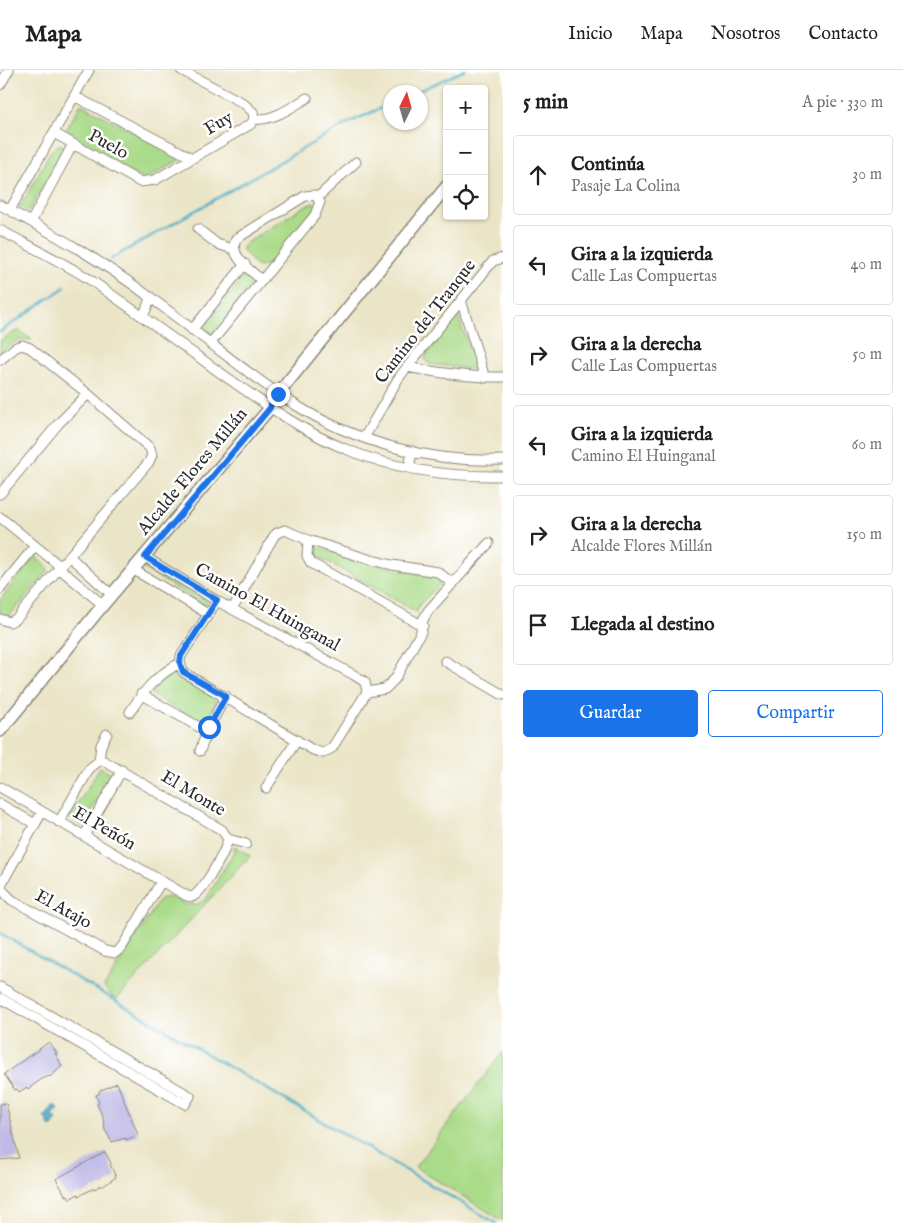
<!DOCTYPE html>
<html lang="es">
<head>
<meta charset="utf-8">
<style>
	body { margin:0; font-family:"IM FELL English",serif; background:#f2f2f2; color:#202124 }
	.controls { position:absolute; right:15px; top:15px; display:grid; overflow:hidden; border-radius:5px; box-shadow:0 1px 4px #0004 }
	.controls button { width:45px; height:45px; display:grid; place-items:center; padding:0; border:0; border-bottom:1px solid #e0e0e0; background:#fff; color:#202124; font:25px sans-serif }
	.compass { position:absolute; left:383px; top:15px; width:45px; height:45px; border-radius:50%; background:#fff; box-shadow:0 1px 4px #0004; rotate:5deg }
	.stop { position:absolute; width:15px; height:15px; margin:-11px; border:4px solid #1a73e8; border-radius:50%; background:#fff }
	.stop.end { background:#1a73e8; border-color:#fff; box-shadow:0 1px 5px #0008 }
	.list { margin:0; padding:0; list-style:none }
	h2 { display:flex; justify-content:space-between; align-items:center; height:65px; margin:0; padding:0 20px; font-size:21px }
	h2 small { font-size:16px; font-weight:400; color:#757577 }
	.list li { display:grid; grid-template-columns:32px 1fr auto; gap:15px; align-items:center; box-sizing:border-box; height:80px; margin:0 10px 10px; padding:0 10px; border:1px solid #e0e0e0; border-radius:5px }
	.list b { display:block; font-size:19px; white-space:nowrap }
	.list p { margin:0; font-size:16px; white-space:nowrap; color:#757577 }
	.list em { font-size:16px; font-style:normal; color:#757577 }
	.actions { display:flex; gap:10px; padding:15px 20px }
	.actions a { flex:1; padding:11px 0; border:1px solid #1a73e8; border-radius:5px; text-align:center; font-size:18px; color:#1a73e8 }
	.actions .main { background:#1a73e8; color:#fff }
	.icon { flex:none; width:28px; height:28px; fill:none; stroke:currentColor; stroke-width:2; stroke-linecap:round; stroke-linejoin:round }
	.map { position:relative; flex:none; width:503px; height:1153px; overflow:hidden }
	header { display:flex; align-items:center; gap:30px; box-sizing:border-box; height:70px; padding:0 25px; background:#fff; border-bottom:1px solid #e0e0e0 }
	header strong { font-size:24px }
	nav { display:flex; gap:28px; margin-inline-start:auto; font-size:18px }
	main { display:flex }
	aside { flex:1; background:#fff }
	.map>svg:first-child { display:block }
	.green { fill:#aadb89; stroke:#6a835a }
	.water { fill:#47adc6; stroke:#396c78 }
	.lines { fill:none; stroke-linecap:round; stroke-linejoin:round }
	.stream { stroke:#47adc6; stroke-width:2.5 }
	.building { fill:#bfb9e6 }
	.minor-casing { stroke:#8b8879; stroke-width:11 }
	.tertiary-casing { stroke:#8b8879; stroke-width:14 }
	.minor { stroke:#fff; stroke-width:9 }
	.tertiary { stroke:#fff; stroke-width:11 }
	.route { stroke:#1a73e8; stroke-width:6 }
	.labels { text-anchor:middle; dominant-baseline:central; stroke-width:5; stroke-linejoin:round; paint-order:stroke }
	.street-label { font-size:18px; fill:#2b2b2b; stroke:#fff }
</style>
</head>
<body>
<header>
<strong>Mapa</strong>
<nav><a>Inicio</a><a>Mapa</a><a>Nosotros</a><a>Contacto</a></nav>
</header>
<main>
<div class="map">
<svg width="503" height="1153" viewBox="0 0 503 1153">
	<rect width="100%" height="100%" fill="#fff"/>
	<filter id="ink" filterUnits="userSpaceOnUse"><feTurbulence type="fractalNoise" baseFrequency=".02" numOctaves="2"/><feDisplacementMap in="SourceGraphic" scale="10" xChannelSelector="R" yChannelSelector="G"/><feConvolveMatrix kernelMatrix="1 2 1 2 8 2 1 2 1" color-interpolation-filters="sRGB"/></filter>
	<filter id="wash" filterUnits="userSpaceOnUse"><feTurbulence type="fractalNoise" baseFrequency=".0096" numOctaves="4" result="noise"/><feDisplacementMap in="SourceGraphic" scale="20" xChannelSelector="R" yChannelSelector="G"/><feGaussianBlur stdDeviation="1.12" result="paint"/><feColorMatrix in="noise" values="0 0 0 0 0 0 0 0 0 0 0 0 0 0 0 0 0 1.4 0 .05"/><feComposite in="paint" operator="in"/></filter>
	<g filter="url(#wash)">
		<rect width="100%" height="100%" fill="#ebe5c7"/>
		<path class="green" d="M81,34L182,88L150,107L143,109L64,64Z
			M61,75L63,76V83L29,141L20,137L51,81L56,76Z
			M314,133L316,135L314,140L270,193L262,197L256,196L242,179L245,174L305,136Z
			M249,206L253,211L251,215L213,263L205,260V256L243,208Z
			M458,246L475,296L472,299L429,294L425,289L427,283Z
			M18,260L32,270C16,268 12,274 0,283V271Z
			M315,477L395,499L437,507L440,511L439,515L419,535L417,542L314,484L312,481Z
			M35,486L48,497V501L10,545H5L0,542V530Z
			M145,496L207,531L205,536L143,498Z
			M174,603L214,627L215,633L206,652H199L151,624C155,615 165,608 174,603Z
			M100,697L115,706L111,711H108L89,744L91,746L84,757L70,748Z
			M235,776L250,786L116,930L104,917L160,829C179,821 183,846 206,829L234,782Z
			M503,982V1151L415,1097Z"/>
		<path class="water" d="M54,1035L59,1039L53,1046L57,1050L51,1057L47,1054L49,1051L44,1048Z"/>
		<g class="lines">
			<path class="stream" d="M416,22L465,0
				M111,189L346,54L390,34
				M0,262L65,217
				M0,863L496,1153"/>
		</g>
		<g id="blocks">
			<path class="building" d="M49,972L57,983H55L62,996L50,1007L49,1006L42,1009L28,1019L27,1017L19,1022L17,1019L15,1020L4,1004Z
				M117,1013L138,1065L126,1070V1068L112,1072L104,1058L105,1057L103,1051L104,1050L97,1034L99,1033L96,1025L100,1023L99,1021Z
				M6,1033L19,1088L0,1090V1034Z
				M105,1082L111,1093L110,1094L116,1107L102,1117L101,1115L95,1119L94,1118L79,1126L78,1124L70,1129L68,1125L66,1126L56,1109Z"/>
		</g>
	</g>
	<g filter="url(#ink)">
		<use href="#blocks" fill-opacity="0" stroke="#8b8879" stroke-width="1"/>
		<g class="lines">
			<g class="minor-casing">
				<path id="minor" d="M181,0L243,33L253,42L254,49
					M0,15L9,0
					M74,26L192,88
					M254,49C273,51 290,38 307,28
					M54,63L140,112L155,110L251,54L254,49
					M318,127L356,92
					M0,135C52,163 104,192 151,228C199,263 244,302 294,334C354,372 431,393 503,390
					M10,140L89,0
					M31,152L73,74
					M198,159L217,174L233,179
					M0,160C29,176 61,191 89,209C134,240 178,272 222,304C262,332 301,361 348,380C397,400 450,407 503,406
					M461,230L485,308
					M143,247L151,227
					M192,260L245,194
					M210,274L315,145L320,132L315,125L305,126L236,169C228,186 251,200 261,210
					M0,290L16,277L22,275L30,278L88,324L150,378L152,385L149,392L17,548L10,552L0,549
					M407,297C439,303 471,308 503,307
					M364,368L398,309L407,297L493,191L503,188
					M412,381L410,392L412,399
					M0,424L59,353L88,324
					M0,447L61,497
					M308,470L307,486L311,493L423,556
					M69,486L112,525
					M145,487L217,531L354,605L365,612L367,622
					M59,498L103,535
					M134,500L208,544
					M0,519L35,476
					M217,531L181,586L180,593L183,602L313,680L323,683L332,678L367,622
					M233,538L274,466L277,463L285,460L308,470L368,489L392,495L438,502L453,514
					M445,591L503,625
					M367,622L385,619L395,609L421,562L423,550L428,541L489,473
					M141,624L199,657L205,658
					M130,642C144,620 157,605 180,593
					M205,658L209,657L226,626
					M200,681L205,667V658
					M99,691L101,675L107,664
					M0,717L187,826L192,827C203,822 226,781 228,769
					M266,718L297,670
					M0,734L35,754
					M42,742L2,813L1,819L12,830L105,881L115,883L122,877L161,812
					M59,752L90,698L99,691H104L222,760L228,769L246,774
					M84,766L122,700
					M0,917L190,1026L185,1034L0,928"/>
			</g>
			<g class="tertiary-casing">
				<path id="tertiary" d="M0,661L103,535L270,338L272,331L278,324L447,116"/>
			</g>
			<use href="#minor" class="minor"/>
			<use href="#tertiary" class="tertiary"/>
		</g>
	</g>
	<g class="lines" filter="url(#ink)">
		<path class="route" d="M209,657L226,626L183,602L180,593L181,586L217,530L145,487L270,338L272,331L278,324"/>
	</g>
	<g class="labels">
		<g class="street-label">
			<text transform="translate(219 54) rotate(-30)">Fuy</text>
			<text transform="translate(108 75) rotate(29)">Puelo</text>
			<text transform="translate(426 252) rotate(-52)">Camino del Tranque</text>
			<text transform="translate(193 402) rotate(-50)">Alcalde Flores Millán</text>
			<text transform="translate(267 538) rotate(29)">Camino El Huinganal</text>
			<text transform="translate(193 724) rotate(31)">El Monte</text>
			<text transform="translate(104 759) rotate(30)">El Peñón</text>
			<text transform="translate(63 840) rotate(29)">El Atajo</text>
		</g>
	</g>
</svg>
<div class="controls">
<button>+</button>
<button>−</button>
<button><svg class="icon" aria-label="locate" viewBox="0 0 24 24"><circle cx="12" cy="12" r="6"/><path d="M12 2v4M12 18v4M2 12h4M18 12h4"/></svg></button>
</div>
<svg class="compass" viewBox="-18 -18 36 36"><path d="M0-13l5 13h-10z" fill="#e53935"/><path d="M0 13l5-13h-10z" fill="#757577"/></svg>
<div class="stop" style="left:209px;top:657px"></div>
<div class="stop end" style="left:278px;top:324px"></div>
</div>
<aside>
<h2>5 min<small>A pie · 330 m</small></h2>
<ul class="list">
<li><svg class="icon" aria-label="ahead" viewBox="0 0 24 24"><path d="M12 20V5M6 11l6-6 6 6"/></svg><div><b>Continúa</b><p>Pasaje La Colina</p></div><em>30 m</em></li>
<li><svg class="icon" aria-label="left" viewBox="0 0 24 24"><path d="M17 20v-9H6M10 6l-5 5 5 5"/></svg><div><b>Gira a la izquierda</b><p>Calle Las Compuertas</p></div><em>40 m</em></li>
<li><svg class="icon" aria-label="right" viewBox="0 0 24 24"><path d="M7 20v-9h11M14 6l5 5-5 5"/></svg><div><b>Gira a la derecha</b><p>Calle Las Compuertas</p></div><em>50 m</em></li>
<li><svg class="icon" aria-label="left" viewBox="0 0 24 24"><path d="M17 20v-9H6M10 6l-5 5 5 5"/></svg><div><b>Gira a la izquierda</b><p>Camino El Huinganal</p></div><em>60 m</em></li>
<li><svg class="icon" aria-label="right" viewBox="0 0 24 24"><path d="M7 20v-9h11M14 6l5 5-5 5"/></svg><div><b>Gira a la derecha</b><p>Alcalde Flores Millán</p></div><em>150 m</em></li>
<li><svg class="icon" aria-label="arrive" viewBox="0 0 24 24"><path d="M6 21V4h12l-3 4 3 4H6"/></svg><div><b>Llegada al destino</b></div></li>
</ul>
<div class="actions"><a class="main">Guardar</a><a>Compartir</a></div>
</aside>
</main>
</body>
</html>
